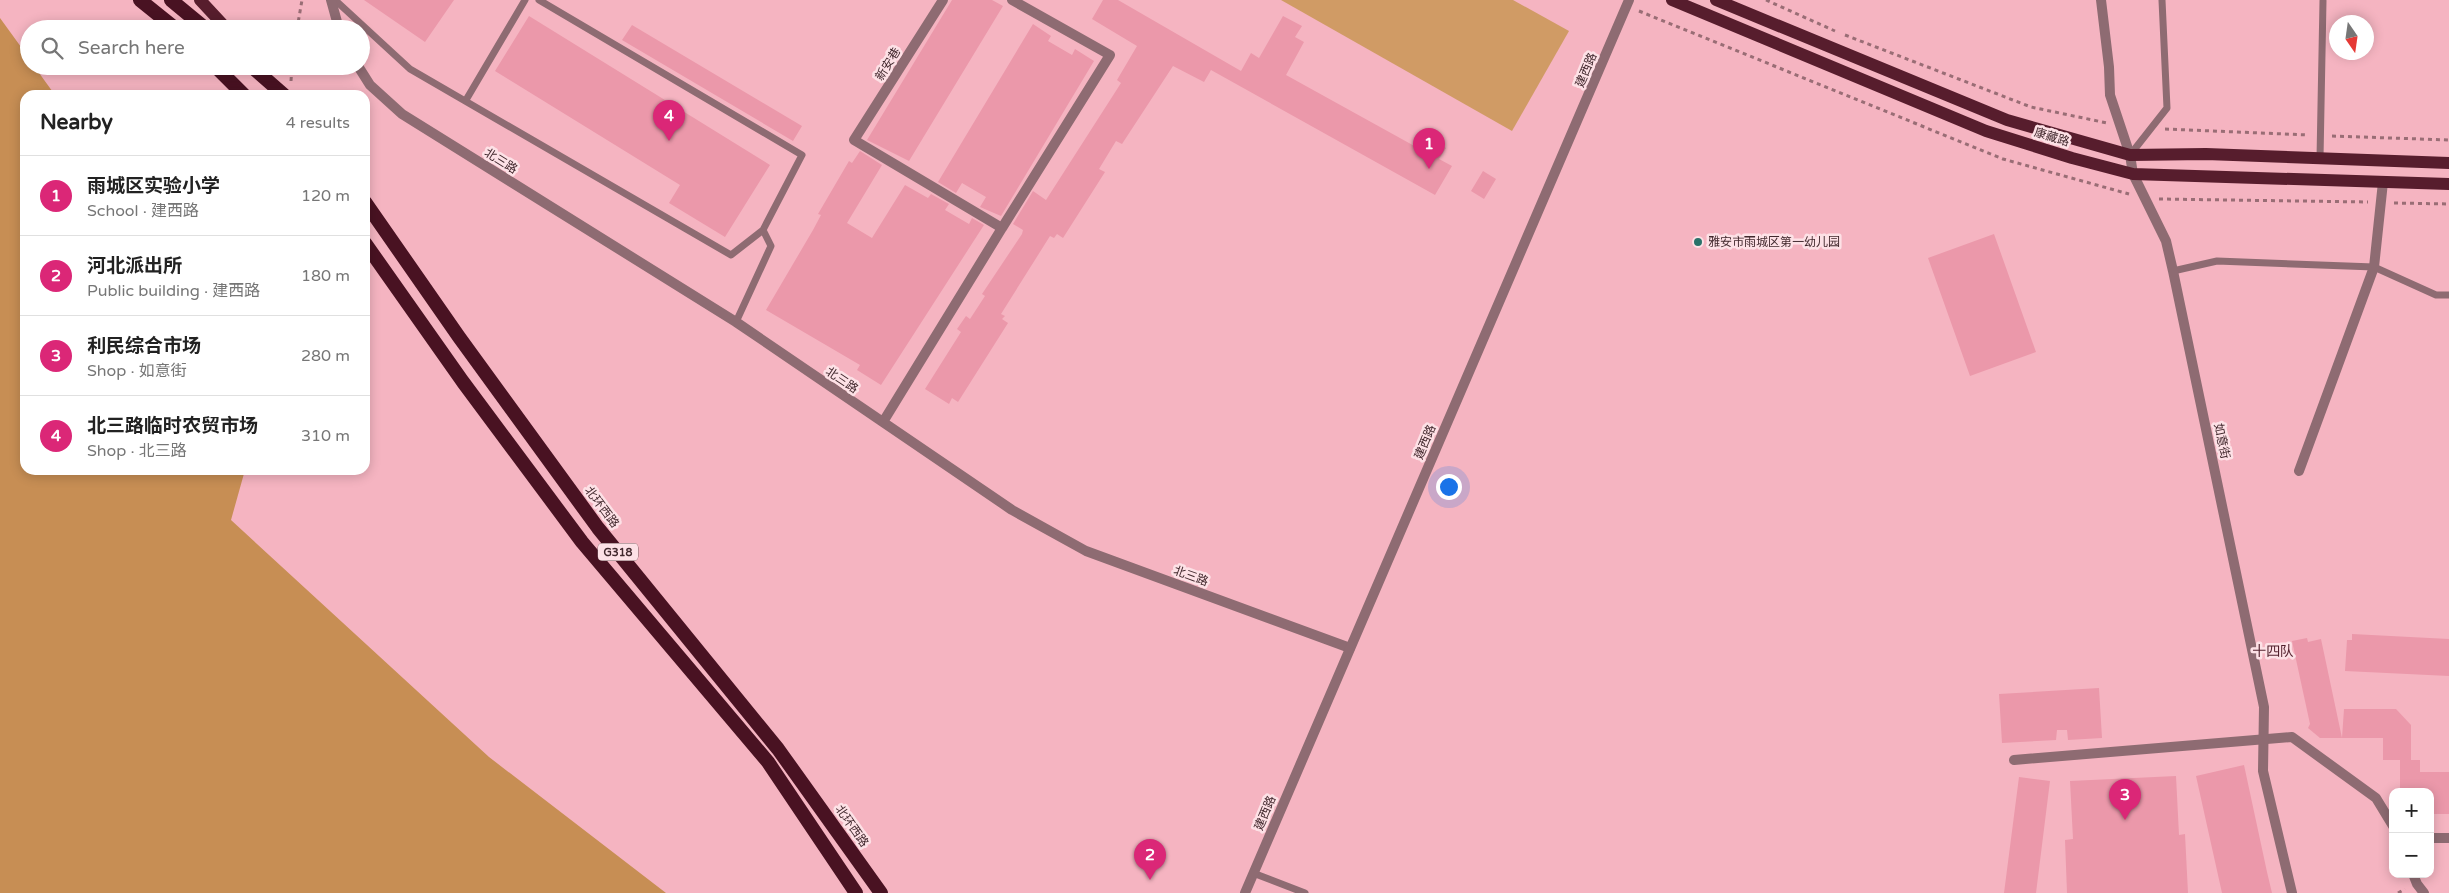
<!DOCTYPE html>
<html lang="en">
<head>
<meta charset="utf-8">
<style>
	body { margin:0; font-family:"Varela Round","Noto Sans SC",sans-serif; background:#f6f6f6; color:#222 }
	.controls { position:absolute; right:15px; bottom:15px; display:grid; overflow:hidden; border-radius:10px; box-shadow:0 2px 12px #0003 }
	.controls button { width:45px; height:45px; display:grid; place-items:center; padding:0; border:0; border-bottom:1px solid #e0e0e0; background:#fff; color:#222; font:25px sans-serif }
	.compass { position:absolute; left:2329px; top:15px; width:45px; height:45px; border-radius:50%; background:#fff; box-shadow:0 2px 12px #0003; rotate:167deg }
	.you { position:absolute; left:1448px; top:486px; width:18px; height:18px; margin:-12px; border:4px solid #fff; border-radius:50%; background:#1a73e8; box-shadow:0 0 0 8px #1a73e833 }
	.badge { display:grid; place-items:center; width:32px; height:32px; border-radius:50%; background:#db2777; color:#fff; font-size:16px; font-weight:700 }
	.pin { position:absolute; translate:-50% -41px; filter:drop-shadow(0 1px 2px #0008) }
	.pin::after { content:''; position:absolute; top:26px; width:18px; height:15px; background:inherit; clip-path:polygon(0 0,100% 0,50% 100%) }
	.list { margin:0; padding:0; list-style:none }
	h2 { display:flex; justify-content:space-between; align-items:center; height:65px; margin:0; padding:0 20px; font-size:21px }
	h2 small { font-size:16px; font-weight:400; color:#767676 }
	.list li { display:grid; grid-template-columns:32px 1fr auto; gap:15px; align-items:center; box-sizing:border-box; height:80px; padding:0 20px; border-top:1px solid #e0e0e0 }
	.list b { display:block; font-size:19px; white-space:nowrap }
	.list p { margin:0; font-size:16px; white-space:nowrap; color:#767676 }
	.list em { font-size:16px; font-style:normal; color:#767676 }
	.icon { flex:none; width:28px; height:28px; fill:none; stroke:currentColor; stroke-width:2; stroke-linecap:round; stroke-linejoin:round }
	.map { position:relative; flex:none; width:2449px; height:893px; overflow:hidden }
	.search { position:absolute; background:#fff; box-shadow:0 2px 12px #0003; left:20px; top:20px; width:350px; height:55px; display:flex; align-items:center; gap:12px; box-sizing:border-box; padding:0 18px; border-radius:28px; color:#767676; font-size:19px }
	.panel { position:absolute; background:#fff; box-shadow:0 2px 12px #0003; left:20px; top:90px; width:350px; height:385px; border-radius:15px }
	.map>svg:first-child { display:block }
	.green { fill:#d09b65 }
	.forest { fill:#c78e54 }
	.building { fill:#eb98aa }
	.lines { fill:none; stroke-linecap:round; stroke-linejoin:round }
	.path { stroke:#996d75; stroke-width:3; stroke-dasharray:4 4; stroke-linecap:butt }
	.service { stroke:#8e6b72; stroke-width:7 }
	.minor { stroke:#8e6b72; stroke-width:10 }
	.tertiary { stroke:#8e6b72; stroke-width:10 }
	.primary { stroke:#571d2d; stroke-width:12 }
	.trunk { stroke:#491222; stroke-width:14 }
	.poi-dot { fill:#2a726a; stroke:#fde1e6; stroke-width:2 }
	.labels { text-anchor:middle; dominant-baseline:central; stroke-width:5; stroke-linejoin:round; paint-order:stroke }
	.shield { fill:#fde1e6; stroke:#796064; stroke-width:1 }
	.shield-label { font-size:11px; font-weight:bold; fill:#41282d }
	.street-label { font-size:12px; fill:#41282d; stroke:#fde1e6 }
	.poi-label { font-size:12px; fill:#41282d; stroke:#fde1e6; text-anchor:start }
	.neighbourhood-label { font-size:14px; fill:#511f2c; stroke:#fde1e6 }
</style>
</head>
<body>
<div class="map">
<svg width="2449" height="893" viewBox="0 0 2449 893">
	<rect width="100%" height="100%" fill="#f5b4c1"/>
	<path class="green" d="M1281,0H1513L1569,31L1512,131Z"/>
	<path class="forest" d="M0,18L29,58V66H34L55,95H25V470H245L231,520L489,757L666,893H0Z"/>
	<path class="building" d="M364,0H454L425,42Z
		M952,0H992L1003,6L909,161L867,140Z
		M1103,0H1118L1241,71L1251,53L1259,58L1283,16L1302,26L1295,37L1304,42L1286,75L1418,148L1425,136L1446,148L1439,159L1452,166L1435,195L1211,70L1204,82L1173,66L1122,144L1116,141L1099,169L1105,172L1063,238L1057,234L1054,238L1050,236L1001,314L1005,316L1002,319L1008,323L958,402L952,398L949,404L925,389L961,332L957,329L966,316L970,319L985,296L982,294L1022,234L1023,230L1013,224L1033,191L1046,200L1121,83L1117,80L1137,46L1092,19Z
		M529,16L770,165L725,237L669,203L680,185L495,71Z
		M1033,24L1051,36L1048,41L1072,55L1075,49L1094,61L1001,216L980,207L986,197L962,183L956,193L938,182Z
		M632,25L802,126L793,141L622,40Z
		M860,151L882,165L847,223L872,238L905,185L928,198L931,194L949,204L945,210L969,224L972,218L984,225L881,385L857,370L860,365L766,310L813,230L821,215L818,214L849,161L852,163Z
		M1483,171L1496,179L1484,199L1471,191Z
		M1994,234L2036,352L1970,376L1928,258Z
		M2352,634L2449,639V676L2345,671L2347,640H2352Z
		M2307,638L2308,642L2321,639L2342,738H2320L2308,728L2310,724L2292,641Z
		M2099,688L2102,738L2068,740L2067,730H2057L2056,740L2002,743L1999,694Z
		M2344,709H2396L2411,725V760H2383V738H2342Z
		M2400,760H2420V772H2449V814H2430V792H2400Z
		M2244,765L2267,872L2272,893H2222L2196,776Z
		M2176,776L2179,835L2185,834L2188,893H2067L2065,840L2073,839L2070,781Z
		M2019,777L2050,781L2036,893H2004Z"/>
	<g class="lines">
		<path class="path" d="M1766,0L1835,31
			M1639,11L2003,159L2129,194
			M297,29L302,0
			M1845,35L2031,107L2107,123
			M291,81L292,66
			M2165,129L2308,135
			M2332,136L2449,140
			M2159,199L2368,202
			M2394,203L2449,204
			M2398,893L2405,889"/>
		<path class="service" d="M335,0L410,69L731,255L763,230
			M539,0L802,155L763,230L771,246L736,322
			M466,100L525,0
			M2130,155L2167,108L2162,0
			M2320,158L2323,1
			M2173,271L2217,261L2374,267L2436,295H2449
			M1253,873L1305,893"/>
		<path class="minor" d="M331,0L339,29
			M943,0L854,140L1002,228L1110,55L1012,0
			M358,66L370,85L402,114L736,322L1012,510L1086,551L1350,648
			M883,422L1002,228
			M2299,471L2374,267L2383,182
			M2014,760L2292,737L2376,798L2393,826
			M2430,838H2449
			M2413,874L2417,884L2424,893"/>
		<path class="tertiary" d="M2101,0L2109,67L2110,95L2130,155L2133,174L2166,241L2173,271L2264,707L2263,771L2292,893
			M1245,893L1629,0"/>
		<path class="primary" d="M200,0L227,29
			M1672,0L1986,131L2072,158L2133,174L2449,184
			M1716,0L2007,120L2130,155L2206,154L2449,163"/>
		<path class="trunk" d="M140,0L176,29
			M171,0L206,29
			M215,66L244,95
			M251,66L284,95
			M365,202L459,337L598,528L778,749L881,893
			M365,243L463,382L582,542L768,762L856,893"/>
	</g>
	<circle class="poi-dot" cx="1698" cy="242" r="5"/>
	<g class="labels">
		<rect class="shield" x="598" y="543.5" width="40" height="17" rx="4"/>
		<g class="shield-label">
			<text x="618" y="552">G318</text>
		</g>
		<g class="street-label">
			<text transform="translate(888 64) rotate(-58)">新安巷</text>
			<text transform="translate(1586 70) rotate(-67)">建西路</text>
			<text transform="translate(2052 137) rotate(17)">康藏路</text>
			<text transform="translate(501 161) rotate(32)">北三路</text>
			<text transform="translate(842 380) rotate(34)">北三路</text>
			<text transform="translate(2222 441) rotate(78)">如意街</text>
			<text transform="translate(1425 442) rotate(-67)">建西路</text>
			<text transform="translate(602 507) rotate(53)">北环西路</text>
			<text transform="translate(1191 576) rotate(20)">北三路</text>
			<text transform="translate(1265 813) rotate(-67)">建西路</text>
			<text transform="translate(852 826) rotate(55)">北环西路</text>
		</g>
		<g class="poi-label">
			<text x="1708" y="242">雅安市雨城区第一幼儿园</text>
		</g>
		<g class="neighbourhood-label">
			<text x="2273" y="651">十四队</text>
		</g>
	</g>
</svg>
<div class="controls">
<button>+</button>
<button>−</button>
</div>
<svg class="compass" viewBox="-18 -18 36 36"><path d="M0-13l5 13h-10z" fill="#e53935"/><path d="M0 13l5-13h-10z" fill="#767676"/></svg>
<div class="you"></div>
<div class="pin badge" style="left:1429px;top:169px">1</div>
<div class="pin badge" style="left:1150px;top:880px">2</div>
<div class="pin badge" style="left:2125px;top:820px">3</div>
<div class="pin badge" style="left:669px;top:141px">4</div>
<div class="search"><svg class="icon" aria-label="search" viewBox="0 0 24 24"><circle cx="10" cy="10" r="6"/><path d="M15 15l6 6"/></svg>Search here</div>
<section class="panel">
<h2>Nearby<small>4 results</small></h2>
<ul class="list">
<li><span class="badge">1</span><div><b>雨城区实验小学</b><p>School · 建西路</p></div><em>120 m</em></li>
<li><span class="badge">2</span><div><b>河北派出所</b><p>Public building · 建西路</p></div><em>180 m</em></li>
<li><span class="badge">3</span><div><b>利民综合市场</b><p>Shop · 如意街</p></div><em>280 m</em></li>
<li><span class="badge">4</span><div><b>北三路临时农贸市场</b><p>Shop · 北三路</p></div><em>310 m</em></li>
</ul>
</section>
</div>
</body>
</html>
